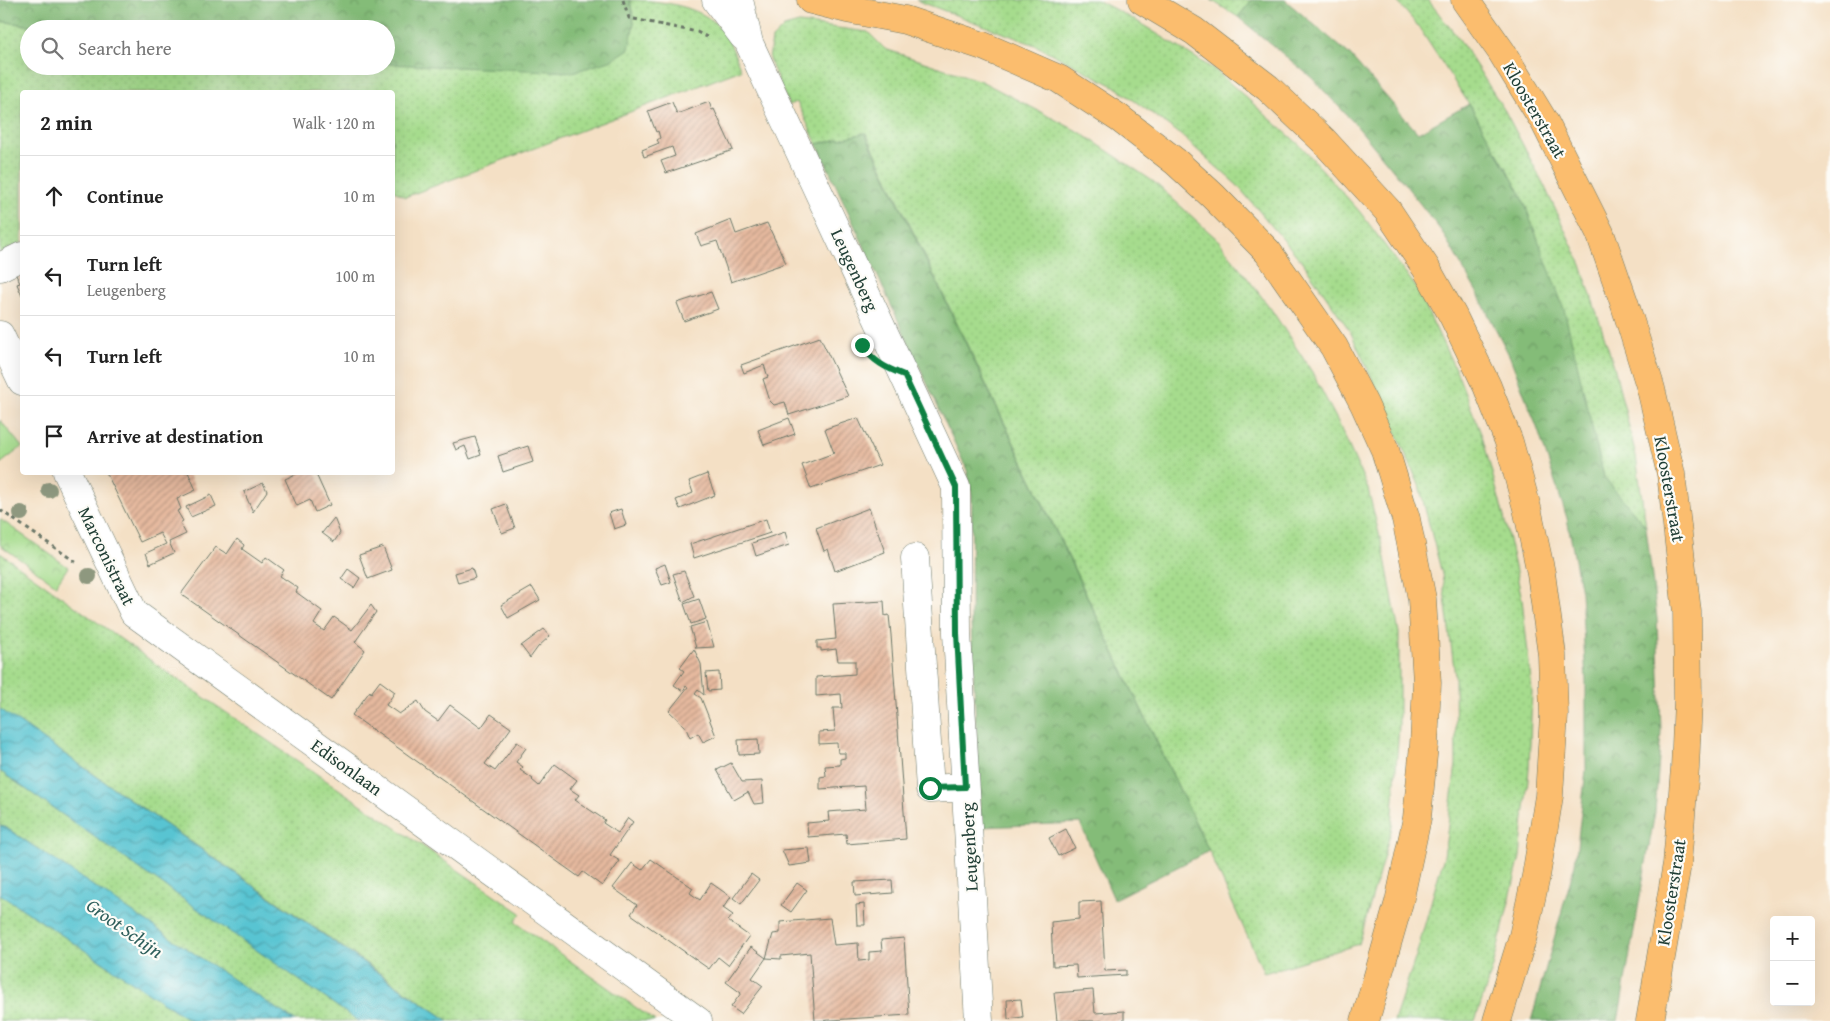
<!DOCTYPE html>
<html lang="en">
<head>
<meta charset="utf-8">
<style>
	body { margin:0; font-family:"Gentium Book Plus",serif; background:#f6f6f6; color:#222 }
	.controls { position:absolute; right:15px; bottom:15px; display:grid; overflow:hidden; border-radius:5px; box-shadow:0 5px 20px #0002 }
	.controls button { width:45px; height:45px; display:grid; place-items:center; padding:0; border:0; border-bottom:1px solid #e0e0e0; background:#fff; color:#222; font:25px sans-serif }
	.stop { position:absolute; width:15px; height:15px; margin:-11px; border:4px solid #0b8043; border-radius:50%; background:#fff }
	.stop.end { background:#0b8043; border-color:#fff; box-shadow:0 1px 5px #0008 }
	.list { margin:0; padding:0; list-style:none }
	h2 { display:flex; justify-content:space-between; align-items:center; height:65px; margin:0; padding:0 20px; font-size:21px }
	h2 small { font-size:16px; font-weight:400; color:#767676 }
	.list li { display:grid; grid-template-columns:32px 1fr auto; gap:15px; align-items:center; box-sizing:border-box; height:80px; padding:0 20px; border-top:1px solid #e0e0e0 }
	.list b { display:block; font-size:19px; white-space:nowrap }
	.list p { margin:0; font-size:16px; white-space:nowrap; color:#767676 }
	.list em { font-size:16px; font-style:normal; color:#767676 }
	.icon { flex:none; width:28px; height:28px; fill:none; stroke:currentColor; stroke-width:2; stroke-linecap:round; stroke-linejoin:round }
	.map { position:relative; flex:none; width:1830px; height:1021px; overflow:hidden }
	.search { position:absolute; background:#fff; box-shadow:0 5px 20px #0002; left:20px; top:20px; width:375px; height:55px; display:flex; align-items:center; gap:12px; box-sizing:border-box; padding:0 18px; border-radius:28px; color:#767676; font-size:19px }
	.panel { position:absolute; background:#fff; box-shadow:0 5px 20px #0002; left:20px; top:90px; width:375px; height:385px; border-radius:5px }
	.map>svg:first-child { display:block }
	.grass { fill:url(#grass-dots); stroke:#628c60 }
	.forest { fill:url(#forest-crowns); stroke:#527c56 }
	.park { fill:url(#park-crowns); stroke:#628c60 }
	.pitch { fill:#a6dc8d; stroke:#628c60 }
	.water { fill:url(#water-waves); stroke:#3c8083 }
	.building { fill:url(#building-hatch) }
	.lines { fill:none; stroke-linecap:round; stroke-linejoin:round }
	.minor-casing { stroke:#6a7667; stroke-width:29 }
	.major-casing { stroke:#6a7667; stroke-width:29 }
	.highway-casing { stroke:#6a7667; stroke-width:29 }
	.path { stroke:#6a7667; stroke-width:3; stroke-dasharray:4 4; stroke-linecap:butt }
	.minor { stroke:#fff; stroke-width:28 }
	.major { stroke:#fbbd6e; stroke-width:28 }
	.highway { stroke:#fbbd6e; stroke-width:28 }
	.tree { fill:#8e987f }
	.route { stroke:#0b8043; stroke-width:6 }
	.labels { text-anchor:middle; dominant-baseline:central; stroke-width:4.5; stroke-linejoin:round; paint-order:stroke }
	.street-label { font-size:18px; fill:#1f3d34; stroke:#fdfcf7 }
	.water-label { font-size:19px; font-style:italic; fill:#2e5f5c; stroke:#fdfcf7 }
</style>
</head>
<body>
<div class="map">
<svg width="1830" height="1021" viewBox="0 0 1830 1021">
	<defs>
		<pattern id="grass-dots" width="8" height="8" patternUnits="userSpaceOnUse" patternTransform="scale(1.25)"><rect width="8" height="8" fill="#a6dc8d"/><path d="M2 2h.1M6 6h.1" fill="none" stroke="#8ebe7a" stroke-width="1.8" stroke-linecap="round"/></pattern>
		<pattern id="forest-crowns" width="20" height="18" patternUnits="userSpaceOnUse" patternTransform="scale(1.25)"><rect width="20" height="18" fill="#84bc78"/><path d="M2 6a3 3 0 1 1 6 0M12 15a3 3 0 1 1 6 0" fill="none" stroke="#6b9a63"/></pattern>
		<pattern id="park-crowns" width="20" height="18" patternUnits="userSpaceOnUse" patternTransform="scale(1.25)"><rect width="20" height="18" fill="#a6dc8d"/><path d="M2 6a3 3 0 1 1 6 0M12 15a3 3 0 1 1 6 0" fill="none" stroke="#8ebe7a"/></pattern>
		<pattern id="water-waves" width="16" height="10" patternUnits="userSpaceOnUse" patternTransform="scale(1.25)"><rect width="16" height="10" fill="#59c4d2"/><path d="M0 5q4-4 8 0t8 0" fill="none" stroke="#49a0ab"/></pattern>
		<pattern id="building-hatch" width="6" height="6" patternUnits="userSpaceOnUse" patternTransform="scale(1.25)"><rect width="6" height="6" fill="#e6b99f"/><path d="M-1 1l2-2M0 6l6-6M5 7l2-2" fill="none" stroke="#ba9882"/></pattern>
	</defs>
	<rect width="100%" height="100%" fill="#fdfcf7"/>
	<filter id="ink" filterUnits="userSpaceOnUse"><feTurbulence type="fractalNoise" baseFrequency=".02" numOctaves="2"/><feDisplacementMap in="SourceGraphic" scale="10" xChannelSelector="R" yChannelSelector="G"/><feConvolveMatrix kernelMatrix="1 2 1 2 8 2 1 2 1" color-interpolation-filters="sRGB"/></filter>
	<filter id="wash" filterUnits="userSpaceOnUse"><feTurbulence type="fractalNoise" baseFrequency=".0096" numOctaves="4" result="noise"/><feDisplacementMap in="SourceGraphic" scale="20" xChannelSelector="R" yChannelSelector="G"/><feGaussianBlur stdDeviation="1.12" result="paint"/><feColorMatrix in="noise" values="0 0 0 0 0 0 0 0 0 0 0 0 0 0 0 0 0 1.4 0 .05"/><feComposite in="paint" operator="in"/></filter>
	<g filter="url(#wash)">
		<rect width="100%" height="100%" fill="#f4e0c5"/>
		<path class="grass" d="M630,0C660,0 704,6 723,31C730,40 736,59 741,70L405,197L393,190L392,92H22V242L0,253V21L52,29H29V66H386V64L634,23Z
			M916,0H1097L1135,20L1215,70L1302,147L1360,212L1416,287L1458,375L1482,436L1504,517L1522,599L1532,690L1529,769L1520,857L1493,967L1475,1021H1394L1416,956L1444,856L1456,764L1455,676L1442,574L1419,485L1382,400L1350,331L1304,264L1237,185L1176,131L1114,86L1035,45Z
			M1211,0H1252L1238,17Z
			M1396,0H1428L1459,39L1505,111L1544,185L1581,265L1614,366L1636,456L1646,527L1604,477L1587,409L1521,194L1469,104L1418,26Z
			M799,23L868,32L885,49L981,81L1081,133L1154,182L1219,241L1271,309L1312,372L1338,422L1368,489L1385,558L1399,633V725L1392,827L1359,944L1264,973L1209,851L866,133L817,144L797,102L789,105L769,59L772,39L784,27Z
			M0,553L174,677L521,913L515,922L655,1021H449L0,709Z
			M0,771L358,1021H295L5,827L0,826Z
			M0,894L191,1021H0Z"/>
		<path class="forest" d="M0,0H630L634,23L629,49L610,61L573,72L386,64V29H52L0,21Z
			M1252,0H1285L1349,54L1418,133L1469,104L1521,194L1564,309L1604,477L1646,527L1657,619L1661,731L1655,812L1618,1021H1531L1575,864L1586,770V681L1581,592L1567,518L1538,430L1510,357L1478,294L1442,232L1400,178L1356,125L1312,78L1238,17Z
			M865,133L1209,851L1114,899L1080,823L981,827L971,623L972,495L967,470L817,144Z"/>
		<path class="park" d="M0,519L68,567L56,585L0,545Z"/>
		<path class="pitch" d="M0,420L22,447L0,464Z"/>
		<path class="water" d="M0,709L397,986L449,1021H358L0,771Z
			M0,826L5,827L295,1021H191L0,894Z"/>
		<g id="blocks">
			<path class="building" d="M672,102L677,114L709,102L712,110L714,109L733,150L666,173L661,161L675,156L672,147L644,157L642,150L659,143L657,140L660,138L658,131L656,132L648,111Z
				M731,220L736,234L767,223L786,263L731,282L717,241L701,246L696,234Z
				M22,267V296L17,284L20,283L14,271Z
				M711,292L718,309L684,321L677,303Z
				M820,337L848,396L789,415L785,402L774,405L770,401L763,379L768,377L764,365L744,373L741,365Z
				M789,418L795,434L764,445L758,430Z
				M858,418L880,465L811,489L802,465L834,453L825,429Z
				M475,437L481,455L470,459L465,446L456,450L453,443Z
				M528,446L533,462L503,472L498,456Z
				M106,472H188L196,490L177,499L181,509L177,511L183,521L180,523L186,534L169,542L174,553L150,564L146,553L166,544L160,533L140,542Z
				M300,472H315L330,505L315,512L310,500L297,506L285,479Z
				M707,474L715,495L680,509L676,500L693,493L689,481Z
				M263,483L267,491L253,512L244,492Z
				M211,495L216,506L191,517L186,507Z
				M506,504L515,528L502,533L493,509Z
				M869,508L885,552L835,571L828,549L824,551L816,528Z
				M621,509L626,525L614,529L609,513Z
				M334,518L340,533L334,542L322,533Z
				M766,519L770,533L694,558L690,544Z
				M785,532L789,545L756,556L752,543Z
				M237,539L244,545L242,549L262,563L266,557L284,570L280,576L298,588L296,592L322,611L314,624L324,631L334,617L352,630L371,605L376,612L355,642L365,650L331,700L181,594L216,547L227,554Z
				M383,547L392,570L368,579L359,555Z
				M665,564L671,582L662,585L655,568Z
				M472,568L475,578L458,583L455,573Z
				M348,569L360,578L354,588L341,579Z
				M684,571L694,596L683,602L673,574Z
				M532,587L540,600L508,618L501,605Z
				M699,599L706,619L691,624L684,604Z
				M884,601L885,616L889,615L891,635L906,839L847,844L846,834L808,837L807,823L829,821L828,812L866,809L864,786L820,789V777L826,776L825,766L840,765V759L845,758V753H838L837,743L819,744V732L835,731L833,708H842L841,694L816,696V677L855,674V661H838L836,649L821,651V648H817V641L836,639L833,604Z
				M707,622L714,647L696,648L690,627Z
				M544,629L550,636L538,647L530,658L521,646Z
				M694,649L701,664L704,695L698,690L695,694L701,698L716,736L703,742L698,733L690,738L685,726L669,711L688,687L686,686L683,691L674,685L684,671L680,668Z
				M719,672L720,690L708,691L706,673Z
				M380,681L395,692L386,705L399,714L418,701L425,712L438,721L450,705L481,728L491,714L511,728L485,764L495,771L517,742L526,748L516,762L523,767L520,770L533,779L532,780L539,786L555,764L577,780L570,789L579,795L575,800L605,820L603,823L618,833L628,818L633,822L610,855L620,861L602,886L583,872L579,877L352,715L370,691L371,693Z
				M758,739L759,754L739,755L738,740Z
				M731,763L742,782L762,781L764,803L754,804L748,792L734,800L717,770Z
				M1066,829L1075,848L1058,856L1049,838Z
				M809,848L811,863L789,866L782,850Z
				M651,859L693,888L690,893L700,900L711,883L731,897L723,908L733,915L728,921L749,936L728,965L718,957L709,969L631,914L637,905L613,888L632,863L642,870Z
				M751,874L759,880L741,904L733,898Z
				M892,880L893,893L855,896L854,882Z
				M797,883L807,890L791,912L781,905Z
				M1101,901L1105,971L1126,970V975L1077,978L1076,965L1053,966L1051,922L1079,919V902Z
				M864,904L865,925H857L856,905Z
				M830,918L834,945L858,943L859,961L869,960V952L882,951L881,940L904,938L909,1015L815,1021L810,953L781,956V959L766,958L773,934L780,933V922Z
				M751,947L766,958L752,978L763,986L741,1014L731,1007L741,993L726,982Z
				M1093,990L1095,1013L1124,1011V1021H1057L1054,993Z
				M1021,999L1023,1017L1008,1019L1007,1000Z"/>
		</g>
	</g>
	<g filter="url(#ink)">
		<use href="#blocks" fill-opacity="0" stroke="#6a7667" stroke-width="1"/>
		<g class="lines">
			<g class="minor-casing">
				<path id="minor" d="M716,0L743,36
					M739,0L749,43L956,487L957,633L979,1021
					M0,267L22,256
					M0,335L22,381
					M67,472L134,613L698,1021
					M915,558L930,789L965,787"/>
			</g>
			<g class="major-casing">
				<path id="major" d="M1465,0L1501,51L1545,123L1600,233L1625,305L1651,389L1671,474L1687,612L1688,700L1685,768L1677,864L1650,1021"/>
			</g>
			<g class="highway-casing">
				<path id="highway" d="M811,0L847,9L905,20L983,46L1059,79L1119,118L1176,162L1213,196L1268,252L1334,347L1364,404L1385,450L1406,519L1422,599L1427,683L1424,745L1417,818L1399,902L1365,1021
					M1142,0L1194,31L1268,88L1323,140L1388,211L1426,268L1453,316L1487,386L1509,442L1527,508L1541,573L1552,655L1554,715L1549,796L1536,876L1523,936L1497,1021"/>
			</g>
			<path class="path" d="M623,0L629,18L697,32L707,37
				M0,510L77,563"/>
			<use href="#minor" class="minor"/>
			<use href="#major" class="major"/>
			<use href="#highway" class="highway"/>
		</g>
		<g class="tree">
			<circle cx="49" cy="490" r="8"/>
			<circle cx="21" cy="513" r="8"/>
			<circle cx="89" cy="576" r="8"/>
		</g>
	</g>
	<g class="lines" filter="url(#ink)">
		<path class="route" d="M862,345C873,362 886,368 904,375L956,487L957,633L965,787L930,788"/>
	</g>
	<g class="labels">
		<g class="street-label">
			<text transform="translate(1535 110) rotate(60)">Kloosterstraat</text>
			<text transform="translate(855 270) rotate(65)">Leugenberg</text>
			<text transform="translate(1670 489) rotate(80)">Kloosterstraat</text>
			<text transform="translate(107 556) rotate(64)">Marconistraat</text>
			<text transform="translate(347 767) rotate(36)">Edisonlaan</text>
			<text transform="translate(969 847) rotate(-93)">Leugenberg</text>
			<text transform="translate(1671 892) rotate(-81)">Kloosterstraat</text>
		</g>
		<g class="water-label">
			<text transform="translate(125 928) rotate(35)">Groot Schijn</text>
		</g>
	</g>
</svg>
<div class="controls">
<button>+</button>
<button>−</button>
</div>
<div class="stop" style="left:930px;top:788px"></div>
<div class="stop end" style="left:862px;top:345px"></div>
<div class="search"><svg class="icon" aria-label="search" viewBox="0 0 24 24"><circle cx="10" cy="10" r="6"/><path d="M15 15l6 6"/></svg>Search here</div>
<section class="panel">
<h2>2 min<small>Walk · 120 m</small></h2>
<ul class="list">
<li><svg class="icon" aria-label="ahead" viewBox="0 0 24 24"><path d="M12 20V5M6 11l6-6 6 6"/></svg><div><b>Continue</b></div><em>10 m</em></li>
<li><svg class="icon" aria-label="left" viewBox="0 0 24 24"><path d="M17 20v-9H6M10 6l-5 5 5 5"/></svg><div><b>Turn left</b><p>Leugenberg</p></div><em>100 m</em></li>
<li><svg class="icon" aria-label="left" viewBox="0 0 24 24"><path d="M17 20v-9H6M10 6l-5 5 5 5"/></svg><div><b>Turn left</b></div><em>10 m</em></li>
<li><svg class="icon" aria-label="arrive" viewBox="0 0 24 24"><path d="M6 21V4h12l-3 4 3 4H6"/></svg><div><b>Arrive at destination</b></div></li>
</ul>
</section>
</div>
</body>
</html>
